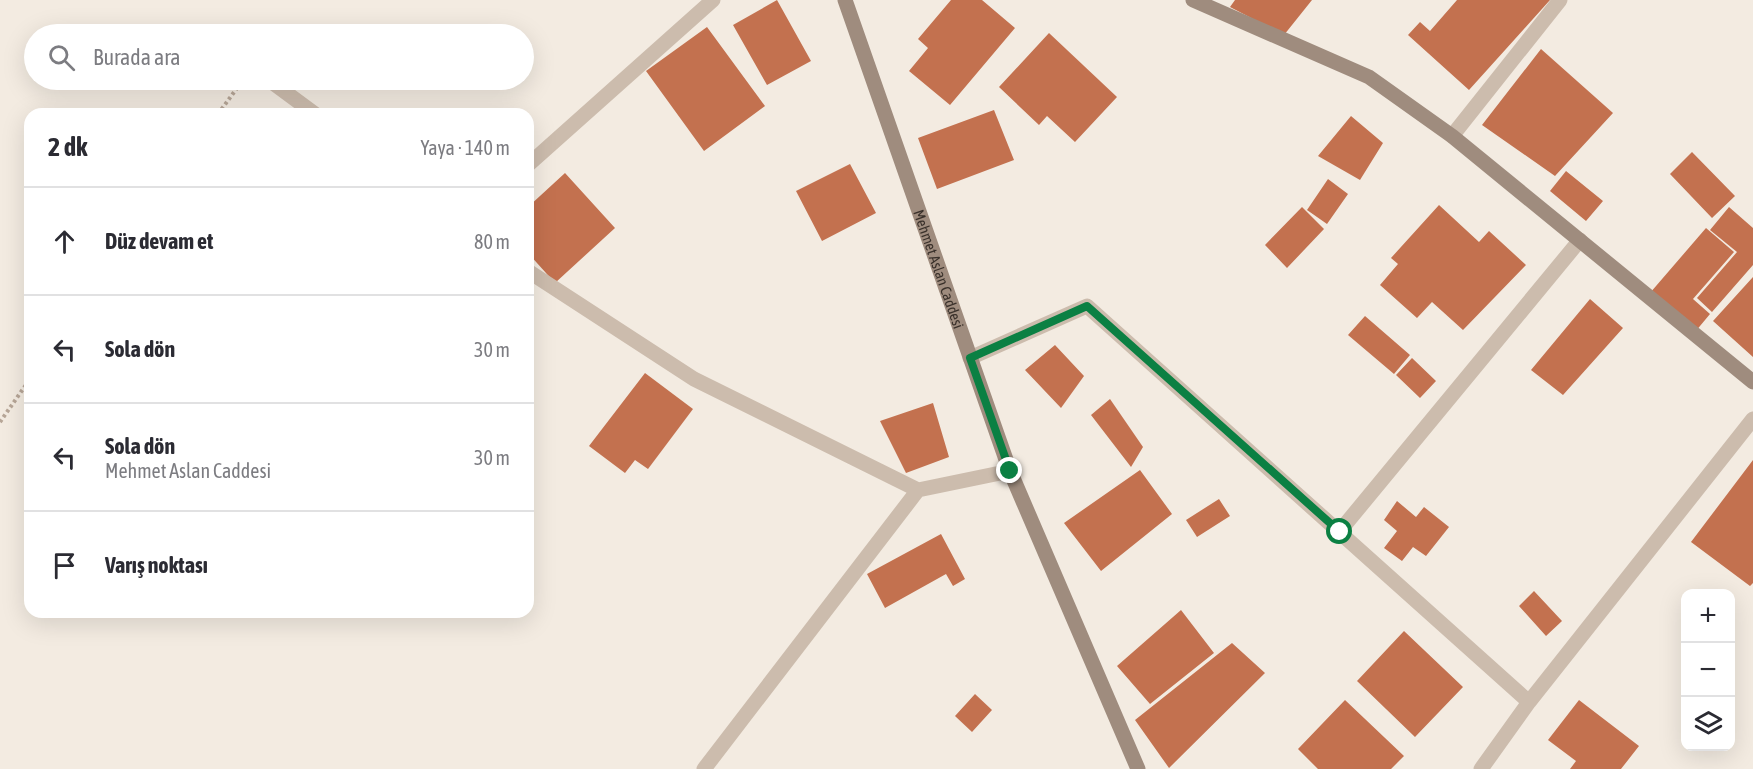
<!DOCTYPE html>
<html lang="tr">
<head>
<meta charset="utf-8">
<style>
	body { margin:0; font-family:"Asap Condensed",sans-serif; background:#f2f2f3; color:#2b2b33 }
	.controls { position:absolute; right:18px; bottom:18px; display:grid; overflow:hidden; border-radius:12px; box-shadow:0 6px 24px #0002 }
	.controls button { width:54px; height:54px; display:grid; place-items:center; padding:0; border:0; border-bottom:2px solid #e1e1e2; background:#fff; color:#2b2b33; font:30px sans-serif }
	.stop { position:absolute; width:18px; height:18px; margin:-14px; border:4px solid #0b8043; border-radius:50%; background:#fff }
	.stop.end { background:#0b8043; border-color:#fff; box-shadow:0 2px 6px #0008 }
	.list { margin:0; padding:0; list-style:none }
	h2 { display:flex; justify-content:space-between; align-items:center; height:78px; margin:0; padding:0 24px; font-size:26px }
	h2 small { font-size:20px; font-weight:400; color:#7c7c81 }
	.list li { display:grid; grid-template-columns:39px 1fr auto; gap:18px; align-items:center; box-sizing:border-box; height:108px; padding:0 24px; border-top:2px solid #e1e1e2 }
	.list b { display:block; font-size:22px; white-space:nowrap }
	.list p { margin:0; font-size:20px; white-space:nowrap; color:#7c7c81 }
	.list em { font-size:20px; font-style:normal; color:#7c7c81 }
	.icon { flex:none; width:33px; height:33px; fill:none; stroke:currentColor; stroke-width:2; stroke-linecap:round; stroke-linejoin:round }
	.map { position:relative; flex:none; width:1753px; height:769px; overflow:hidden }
	.search { position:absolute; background:#fff; box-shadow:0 6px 24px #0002; left:24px; top:24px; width:510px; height:66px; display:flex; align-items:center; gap:15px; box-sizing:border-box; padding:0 21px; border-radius:33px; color:#7c7c81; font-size:22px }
	.panel { position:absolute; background:#fff; box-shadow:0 6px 24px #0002; left:24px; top:108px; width:510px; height:510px; border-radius:18px }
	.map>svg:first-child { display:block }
	.building { fill:#c3714f }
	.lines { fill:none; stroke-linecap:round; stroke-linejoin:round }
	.path { stroke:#b7a697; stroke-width:4; stroke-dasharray:3 3; stroke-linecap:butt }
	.street { stroke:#ccbcad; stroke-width:15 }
	.secondary { stroke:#9f8c7e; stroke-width:15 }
	.route { stroke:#0b8043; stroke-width:8 }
	.labels { text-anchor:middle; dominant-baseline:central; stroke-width:5; stroke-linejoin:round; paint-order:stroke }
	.street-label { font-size:15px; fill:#3a312b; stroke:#faf5ee }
</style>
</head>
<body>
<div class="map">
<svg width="1753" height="769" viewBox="0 0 1753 769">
	<rect width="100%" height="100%" fill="#f3ebe1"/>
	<path class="building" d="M777,0L811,61L767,85L733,25Z
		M951,0H982L1015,28L950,105L909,71L928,48L918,39Z
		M1235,0H1312L1284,35L1230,7Z
		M1457,0H1550L1469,90L1408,35L1420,22L1430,31Z
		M707,27L765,106L704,151L646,71Z
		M1049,33L1117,97L1075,142L1047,116L1039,125L999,87Z
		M1541,49L1613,113L1555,176L1482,125Z
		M994,110L1014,160L937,189L918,138Z
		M1351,116L1383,143L1360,180L1318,156Z
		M1692,152L1735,196L1712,218L1670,174Z
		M850,164L876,213L822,241L796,191Z
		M1566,171L1603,201L1586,221L1550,191Z
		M565,173L615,228L555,283L528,253V207Z
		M1328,179L1348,194L1327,224L1307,210Z
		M1439,205L1479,242L1489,231L1526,265L1463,330L1432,302L1417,318L1380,285L1398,264L1391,258Z
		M1302,207L1324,229L1287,268L1265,245Z
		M1729,207L1753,228V265L1712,312L1697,298L1737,252L1710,230Z
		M1706,228L1734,252L1693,299L1710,314L1695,332L1650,293Z
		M1753,277V357L1713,321Z
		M1590,299L1623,328L1563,395L1531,370Z
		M1365,316L1410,355L1394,374L1348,335Z
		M1055,345L1084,376L1061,408L1025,370Z
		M1412,358L1436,381L1420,398L1396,375Z
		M645,373L693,409L648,469L635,460L625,473L589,446Z
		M1110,399L1143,447L1131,467L1091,415Z
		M933,403L949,457L906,473L880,421Z
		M1753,460V583L1750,586L1691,542Z
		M1140,470L1172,514L1101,571L1064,523Z
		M1219,499L1230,516L1197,537L1186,520Z
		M1397,501L1416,517L1424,507L1449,527L1426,556L1413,547L1402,561L1384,548L1397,531L1384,520Z
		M941,534L965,579L953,586L946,574L885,608L867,574Z
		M1534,591L1562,621L1546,636L1519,606Z
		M1181,610L1214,653L1150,704L1117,666Z
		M1404,631L1463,687L1415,737L1357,681Z
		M1232,643L1265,673L1169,768L1135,720Z
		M975,694L992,710L972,732L955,716Z
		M1345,700L1404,756L1391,769H1318L1298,749Z
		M1579,700L1639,746L1621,769H1570L1576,761L1548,740Z"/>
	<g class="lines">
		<path class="path" d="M218,114L243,80
			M0,422L30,379"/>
		<path class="street" d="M269,80L315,114
			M1452,136L1560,0
			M528,165L713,0
			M528,271L694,379L918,490L1010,471
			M970,358L1087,306L1529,702
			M1339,532L1580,240
			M704,769L918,490
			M1481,769L1529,702L1753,419"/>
		<g class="secondary">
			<path id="s1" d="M845,0L1010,471L1138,769"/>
			<path d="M1193,0L1369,77L1452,136L1753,382"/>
		</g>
	</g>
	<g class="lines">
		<path class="route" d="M1010,471L970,358L1087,306L1340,532"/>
	</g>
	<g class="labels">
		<g class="street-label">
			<text stroke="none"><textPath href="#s1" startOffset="285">Mehmet Aslan Caddesi</textPath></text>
		</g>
	</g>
</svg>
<div class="controls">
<button>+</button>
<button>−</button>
<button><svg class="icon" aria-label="layers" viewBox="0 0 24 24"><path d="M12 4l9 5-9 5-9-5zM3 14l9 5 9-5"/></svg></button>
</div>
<div class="stop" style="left:1340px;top:532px"></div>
<div class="stop end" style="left:1010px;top:471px"></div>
<div class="search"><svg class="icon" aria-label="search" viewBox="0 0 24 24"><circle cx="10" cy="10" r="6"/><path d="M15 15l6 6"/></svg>Burada ara</div>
<section class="panel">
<h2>2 dk<small>Yaya · 140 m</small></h2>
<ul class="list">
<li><svg class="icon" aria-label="ahead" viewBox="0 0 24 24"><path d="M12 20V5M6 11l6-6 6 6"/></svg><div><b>Düz devam et</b></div><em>80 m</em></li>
<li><svg class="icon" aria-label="left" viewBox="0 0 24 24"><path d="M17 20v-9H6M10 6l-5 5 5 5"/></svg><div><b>Sola dön</b></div><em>30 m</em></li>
<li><svg class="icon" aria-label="left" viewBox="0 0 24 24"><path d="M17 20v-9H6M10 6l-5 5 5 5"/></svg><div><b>Sola dön</b><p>Mehmet Aslan Caddesi</p></div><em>30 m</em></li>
<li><svg class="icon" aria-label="arrive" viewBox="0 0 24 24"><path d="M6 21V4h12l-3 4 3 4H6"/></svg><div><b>Varış noktası</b></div></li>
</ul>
</section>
</div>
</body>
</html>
